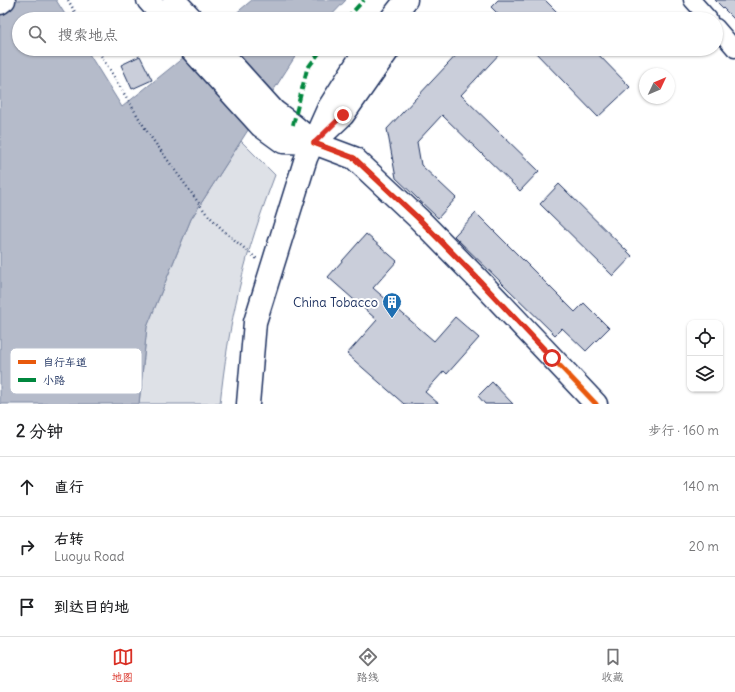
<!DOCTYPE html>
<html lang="zh">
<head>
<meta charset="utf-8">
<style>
	body { margin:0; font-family:Delius,"LXGW WenKai TC",sans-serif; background:#f6f6f6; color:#202124 }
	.controls { position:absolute; right:12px; bottom:12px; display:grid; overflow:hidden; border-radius:8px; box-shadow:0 1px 3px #0004 }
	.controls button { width:36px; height:36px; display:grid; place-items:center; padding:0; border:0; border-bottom:1px solid #e0e0e0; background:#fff; color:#202124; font:20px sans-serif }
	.compass { position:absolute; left:639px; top:68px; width:36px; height:36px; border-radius:50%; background:#fff; box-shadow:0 1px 3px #0004; rotate:46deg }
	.stop { position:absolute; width:12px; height:12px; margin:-9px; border:3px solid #d93025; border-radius:50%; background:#fff }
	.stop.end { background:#d93025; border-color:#fff; box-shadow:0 1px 4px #0008 }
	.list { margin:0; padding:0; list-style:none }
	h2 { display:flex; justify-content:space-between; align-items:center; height:52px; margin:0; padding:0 16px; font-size:17px }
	h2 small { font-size:13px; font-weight:400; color:#757577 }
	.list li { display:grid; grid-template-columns:26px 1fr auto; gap:12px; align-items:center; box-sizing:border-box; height:60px; padding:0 16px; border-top:1px solid #e0e0e0 }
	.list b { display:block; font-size:15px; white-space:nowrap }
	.list p { margin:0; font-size:13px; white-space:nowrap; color:#757577 }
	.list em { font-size:13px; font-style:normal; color:#757577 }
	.icon { flex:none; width:22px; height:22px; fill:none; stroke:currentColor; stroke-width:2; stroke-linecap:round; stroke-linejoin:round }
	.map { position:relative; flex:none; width:735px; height:404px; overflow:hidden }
	.search { position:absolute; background:#fff; box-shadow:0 1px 3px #0004; left:12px; right:12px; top:12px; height:44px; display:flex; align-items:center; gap:10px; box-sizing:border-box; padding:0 14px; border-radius:22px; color:#757577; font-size:15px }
	.sheet { height:232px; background:#fff }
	nav { display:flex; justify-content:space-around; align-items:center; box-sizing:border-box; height:56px; border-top:1px solid #e0e0e0; background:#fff; font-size:11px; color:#757577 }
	nav a { display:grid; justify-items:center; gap:2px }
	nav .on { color:#d93025 }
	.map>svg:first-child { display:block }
	.green { fill:#dee1e7; stroke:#7c88a2 }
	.water { fill:#b5bbca; stroke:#77839f }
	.building { fill:#caceda; stroke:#1b2f5e }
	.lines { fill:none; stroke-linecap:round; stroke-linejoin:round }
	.street-casing { stroke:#1b2f5e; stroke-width:19 }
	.secondary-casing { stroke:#1b2f5e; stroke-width:25 }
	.path { stroke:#1b2f5e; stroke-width:2.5; stroke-dasharray:1 3; stroke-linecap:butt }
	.street { stroke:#fff; stroke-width:16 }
	.secondary { stroke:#fff; stroke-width:22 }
	.quiet { stroke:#00873e; stroke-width:4; stroke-dasharray:8 4; stroke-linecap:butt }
	.cycleway-casing { stroke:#fff; stroke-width:8 }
	.cycleway { stroke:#e8590c; stroke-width:5 }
	.route { stroke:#d93025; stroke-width:5 }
	.labels { text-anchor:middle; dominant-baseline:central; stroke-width:4; stroke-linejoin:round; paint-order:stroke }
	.poi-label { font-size:13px; fill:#1b2f5e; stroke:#fff; text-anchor:end }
	.key { fill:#fff; stroke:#bbc1cf; stroke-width:1 }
	.key-label { font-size:11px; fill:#1b2f5e }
</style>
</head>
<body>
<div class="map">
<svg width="735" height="404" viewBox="0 0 735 404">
	<rect width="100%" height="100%" fill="#fff"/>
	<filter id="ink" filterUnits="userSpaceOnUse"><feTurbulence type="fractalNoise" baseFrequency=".025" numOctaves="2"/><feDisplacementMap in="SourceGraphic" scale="8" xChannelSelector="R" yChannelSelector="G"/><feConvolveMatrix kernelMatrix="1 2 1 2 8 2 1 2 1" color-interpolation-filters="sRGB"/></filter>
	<g filter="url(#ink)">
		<path class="green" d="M241,141L275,175C261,212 248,250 239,289C230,327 224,365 220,404H139L147,327L191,219Z"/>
		<path class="water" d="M0,0H56L68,19H19V49H86L122,107L194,49H300L191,219L147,327L139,404H0Z
			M252,0H346L328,19H229Z"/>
		<path class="building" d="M498,0H545L564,19H503L491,7Z
			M715,0H735V20Z
			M462,49H504L461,95L539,171L520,191L442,115L417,142L421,165L456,198L438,218L396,178L387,129Z
			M532,49H593L630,87L598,117Z
			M140,56L152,80L132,89L121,65Z
			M559,184L632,256L613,276L540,204Z
			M476,213L575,312L584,303L609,328L586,351L562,328L555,335L454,236Z
			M366,234L397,261L373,288L434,341L455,317L479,338L447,374L444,371L425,392L439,404H404L347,354L377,320L328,277Z
			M492,382L513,404H485L478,396Z"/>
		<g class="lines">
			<g class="street-casing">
				<path id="street" d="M692,0L709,19
					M716,27L735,49"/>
			</g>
			<g class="secondary-casing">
				<path id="secondary" d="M148,0L165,19
					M174,0L192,19
					M0,3L4,0
					M391,19L406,0
					M191,49L261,126L283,142L314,143
					M218,49L274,111L293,125L314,143L354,158L418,218L476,277L596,404
					M321,136L343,115L389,49
					M248,404L255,322L306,158L328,109L366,49"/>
			</g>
			<path class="path" d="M68,0L79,19
				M97,49L148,133L206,213L225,232L257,259"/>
			<use href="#street" class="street"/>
			<use href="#secondary" class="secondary"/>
			<path class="quiet" d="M346,19L364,0
				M293,125L307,69L322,49"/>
			<g class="cycleway-casing">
				<path id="cycleway" d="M314,143L354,158L418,218L476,277L596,404"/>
			</g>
			<use href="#cycleway" class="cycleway"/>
		</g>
	</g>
	<g class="lines" filter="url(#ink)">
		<path class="route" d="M343,115L314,143L354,158L418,218L476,277L552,358"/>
	</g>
	<defs>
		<g id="building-pin" transform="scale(1)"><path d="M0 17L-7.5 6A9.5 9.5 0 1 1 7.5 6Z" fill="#1f6fb2" stroke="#fff"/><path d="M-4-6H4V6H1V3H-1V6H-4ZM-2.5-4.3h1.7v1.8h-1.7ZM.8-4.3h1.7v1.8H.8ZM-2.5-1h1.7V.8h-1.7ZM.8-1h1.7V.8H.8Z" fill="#fff"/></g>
	</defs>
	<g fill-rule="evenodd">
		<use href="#building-pin" x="392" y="302"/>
	</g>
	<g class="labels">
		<g class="poi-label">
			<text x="378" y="302">China Tobacco</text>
		</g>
	</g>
	<rect x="10" y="348" width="132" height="46" rx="6" class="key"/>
	<rect x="18" y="360" width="18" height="4" fill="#e8590c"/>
	<rect x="18" y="378" width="18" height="4" fill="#00873e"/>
	<g class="key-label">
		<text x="43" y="366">自行车道</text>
		<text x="43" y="384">小路</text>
	</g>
</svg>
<div class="controls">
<button><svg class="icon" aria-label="locate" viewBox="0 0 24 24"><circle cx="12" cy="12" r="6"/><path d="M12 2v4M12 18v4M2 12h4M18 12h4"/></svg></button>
<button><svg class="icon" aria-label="layers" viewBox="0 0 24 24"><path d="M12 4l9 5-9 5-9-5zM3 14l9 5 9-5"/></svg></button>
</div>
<svg class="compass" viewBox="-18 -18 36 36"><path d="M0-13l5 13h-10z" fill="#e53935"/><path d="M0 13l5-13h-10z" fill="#757577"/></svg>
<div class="stop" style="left:552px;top:358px"></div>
<div class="stop end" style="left:343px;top:115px"></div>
<div class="search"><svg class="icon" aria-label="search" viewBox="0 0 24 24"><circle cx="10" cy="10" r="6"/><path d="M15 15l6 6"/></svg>搜索地点</div>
</div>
<section class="sheet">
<h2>2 分钟<small>步行 · 160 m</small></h2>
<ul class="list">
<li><svg class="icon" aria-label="ahead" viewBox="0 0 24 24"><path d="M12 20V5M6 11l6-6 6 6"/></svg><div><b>直行</b></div><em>140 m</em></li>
<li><svg class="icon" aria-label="right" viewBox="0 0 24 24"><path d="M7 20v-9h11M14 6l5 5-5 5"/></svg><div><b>右转</b><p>Luoyu Road</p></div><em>20 m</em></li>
<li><svg class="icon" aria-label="arrive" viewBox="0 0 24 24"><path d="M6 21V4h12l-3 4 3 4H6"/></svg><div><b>到达目的地</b></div></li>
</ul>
</section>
<nav>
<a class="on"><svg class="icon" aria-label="map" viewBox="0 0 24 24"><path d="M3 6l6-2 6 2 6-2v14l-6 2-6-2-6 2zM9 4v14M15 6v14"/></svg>地图</a>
<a><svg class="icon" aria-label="directions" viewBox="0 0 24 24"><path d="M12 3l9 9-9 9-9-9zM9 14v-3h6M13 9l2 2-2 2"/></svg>路线</a>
<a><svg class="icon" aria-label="saved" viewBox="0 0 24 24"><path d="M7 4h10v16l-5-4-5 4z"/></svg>收藏</a>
</nav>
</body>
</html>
